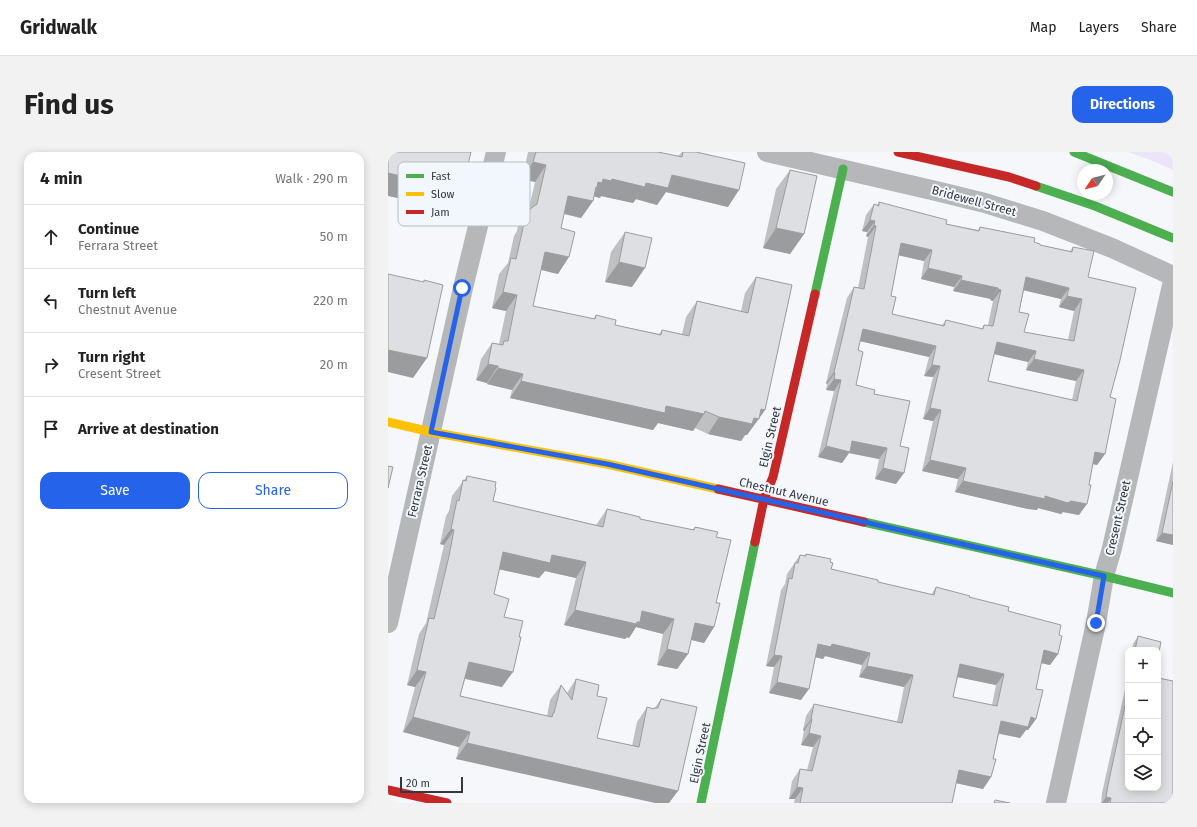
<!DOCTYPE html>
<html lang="en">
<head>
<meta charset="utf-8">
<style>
	body { margin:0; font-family:"Fira Sans",sans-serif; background:#f2f2f2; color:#222 }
	.controls { position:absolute; right:12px; bottom:12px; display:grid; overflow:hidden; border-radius:8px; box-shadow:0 2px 10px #0003 }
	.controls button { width:36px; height:36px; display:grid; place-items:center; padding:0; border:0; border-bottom:1px solid #e0e0e0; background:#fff; color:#222; font:20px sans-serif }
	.compass { position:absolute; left:689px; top:12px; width:36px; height:36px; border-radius:50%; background:#fff; box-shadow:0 2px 10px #0003; rotate:235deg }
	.scale { position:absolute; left:12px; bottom:10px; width:63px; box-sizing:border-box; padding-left:4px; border:2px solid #36383b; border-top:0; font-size:11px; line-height:14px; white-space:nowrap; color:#36383b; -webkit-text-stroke:3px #f2f6fd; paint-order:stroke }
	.stop { position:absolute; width:12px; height:12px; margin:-9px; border:3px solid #2563eb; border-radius:50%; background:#fff }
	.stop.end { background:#2563eb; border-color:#fff; box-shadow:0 1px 4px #0008 }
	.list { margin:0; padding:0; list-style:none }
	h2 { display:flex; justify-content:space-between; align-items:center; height:52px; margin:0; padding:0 16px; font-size:17px }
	h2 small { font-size:13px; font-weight:400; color:#767676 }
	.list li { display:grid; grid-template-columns:26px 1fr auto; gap:12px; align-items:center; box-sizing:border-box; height:64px; padding:0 16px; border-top:1px solid #e0e0e0 }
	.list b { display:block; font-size:15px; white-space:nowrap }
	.list p { margin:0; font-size:13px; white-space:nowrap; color:#767676 }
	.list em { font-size:13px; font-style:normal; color:#767676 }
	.actions { display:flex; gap:8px; padding:12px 16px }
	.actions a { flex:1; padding:9px 0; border:1px solid #2563eb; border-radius:12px; text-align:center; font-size:14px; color:#2563eb }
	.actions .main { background:#2563eb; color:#fff }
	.icon { flex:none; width:22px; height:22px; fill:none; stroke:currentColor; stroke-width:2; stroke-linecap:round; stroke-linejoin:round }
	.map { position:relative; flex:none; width:785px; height:651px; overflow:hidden; border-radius:12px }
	header { display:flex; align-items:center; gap:24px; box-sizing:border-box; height:56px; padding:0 20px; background:#fff; border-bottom:1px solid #e0e0e0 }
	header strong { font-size:19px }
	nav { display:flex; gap:22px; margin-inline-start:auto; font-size:14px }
	.intro { display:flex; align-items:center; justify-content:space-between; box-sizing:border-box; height:96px; padding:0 24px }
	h1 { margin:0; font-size:28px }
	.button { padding:10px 18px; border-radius:12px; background:#2563eb; color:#fff; font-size:14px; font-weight:700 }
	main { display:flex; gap:24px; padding:0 24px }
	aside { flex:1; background:#fff; border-radius:12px; box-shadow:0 2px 10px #0003 }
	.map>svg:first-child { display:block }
	.green { fill:#ece4f8 }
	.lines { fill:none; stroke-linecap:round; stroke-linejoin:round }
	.street { stroke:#b6b7b9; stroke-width:20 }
	.fast { stroke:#4caf50; stroke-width:9 }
	.slow { stroke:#ffc107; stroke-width:9 }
	.jam { stroke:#c62828; stroke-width:9 }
	.wall { fill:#bfc0c2; fill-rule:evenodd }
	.shaded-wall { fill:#9b9c9e }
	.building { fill:#dedfe2; stroke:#9b9c9e; fill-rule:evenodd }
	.route { stroke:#2563eb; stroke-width:5 }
	.labels { text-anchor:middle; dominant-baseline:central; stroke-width:4; stroke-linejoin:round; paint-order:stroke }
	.street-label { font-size:12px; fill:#36383b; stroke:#f2f6fd }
	.key { fill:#f2f6fd; stroke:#babdc3; stroke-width:1 }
	.key-label { font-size:11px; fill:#36383b }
</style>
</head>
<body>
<header>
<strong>Gridwalk</strong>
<nav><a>Map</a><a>Layers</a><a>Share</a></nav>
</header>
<div class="intro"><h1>Find us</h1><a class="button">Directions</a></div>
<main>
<aside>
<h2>4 min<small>Walk · 290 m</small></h2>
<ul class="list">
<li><svg class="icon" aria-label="ahead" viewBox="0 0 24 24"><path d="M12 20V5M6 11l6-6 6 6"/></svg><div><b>Continue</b><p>Ferrara Street</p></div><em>50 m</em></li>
<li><svg class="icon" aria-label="left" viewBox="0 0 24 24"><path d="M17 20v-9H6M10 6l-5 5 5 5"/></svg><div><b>Turn left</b><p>Chestnut Avenue</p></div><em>220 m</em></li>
<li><svg class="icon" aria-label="right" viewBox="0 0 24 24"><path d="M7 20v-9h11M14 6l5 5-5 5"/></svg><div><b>Turn right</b><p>Cresent Street</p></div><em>20 m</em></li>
<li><svg class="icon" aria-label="arrive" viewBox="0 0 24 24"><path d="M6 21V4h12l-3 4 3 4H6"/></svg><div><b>Arrive at destination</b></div></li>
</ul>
<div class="actions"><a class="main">Save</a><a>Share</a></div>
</aside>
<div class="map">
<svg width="785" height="651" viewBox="0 0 785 651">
	<rect width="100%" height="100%" fill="#f5f7fa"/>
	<path class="green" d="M740,0H785V18L770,11Z"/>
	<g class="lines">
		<path class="street" d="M379,0L548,39L597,51L655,69L724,96L785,124
			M0,471L75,136L108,0
			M668,651L708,471L716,424L724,396L785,129"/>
		<path class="fast" d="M686,0L785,40
			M648,34L707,54L785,86
			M427,142L455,17
			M476,370L716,424L785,441
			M313,651L367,390"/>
		<path class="slow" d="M0,270L43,280L219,312L330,337"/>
		<path class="jam" d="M510,0L621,25L648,34
			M330,337L476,370
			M367,390L376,347L385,325L427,142
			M0,638L59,651"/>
	</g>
	<path class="wall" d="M140,0H270L290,4L294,0H308L340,55L278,40L269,53L248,47L245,51L213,44L212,46L206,44L205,49L193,66L176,62L173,76L170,122L153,118L145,154L205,167L208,163L227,173L271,182L274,178L294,182L298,165L309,149L353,159L357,141L368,125L377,258L359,283H357L353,289L320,282L307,276L305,279L270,271L265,278L122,246L124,238L99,232V231L88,228L93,207L104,191L111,192L118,159L104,156L111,122L120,111L126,84L129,79L130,73L140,60L147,30L134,27Z
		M402,18L416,82L402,102L375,96L388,37Z
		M491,50L558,72L590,78L592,75L646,90L652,93L682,99L685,95L700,125L722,245L717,302L709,313L705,312L691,363L675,360L673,362L650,356L649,358L640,357L567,340L570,327L534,319L545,269L535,267L545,225L536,224L541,205L472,189L470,198L468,233L486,242L512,294L508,332L487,327L491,307L461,301L454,311L430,305L446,239L438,238L439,232L438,231L446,198L459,146L466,135L470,136L480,85L478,84L479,80L474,79L478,63L486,52L489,53ZM510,103L536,109L533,127L566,135L565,139L603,147L602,148L605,149L600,173H596L593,177L558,168L554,173L504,162L503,144ZM636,138L673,147L671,155L686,159L680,188L636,180L631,160ZM606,202L640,210L638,218L688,229L684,248L600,229Z
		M237,80L244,135L217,130L223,100Z
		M785,310V393L768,389Z
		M79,324L105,349L208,373L219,357L252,367L304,378L307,375L328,385V451L326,475L316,491L303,488L300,502L289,517L269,513L275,482L248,475L241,486L239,485L237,487L176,473L188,426L157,419L151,426L112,417L106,442L116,465L114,535L77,527L72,544L159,564L162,548L173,533L179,541L188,527L209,544V586L244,594L249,570L259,555L266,557L273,547L290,639L68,607L71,595L15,580L27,535L19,533L31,482L38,471L56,393L52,392L58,364L61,359L64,344Z
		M418,402L442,410L443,417L490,430L543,443L548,435L581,445L620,459L671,483L670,502L662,513L653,511L648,537V567L640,578H638L632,586L611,582L605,607L603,625L595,637L568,631L564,651H406L407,647H401L404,629L412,617L419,618L425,595L413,593L416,579L415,578L418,564L426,552L509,570L516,535L471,525L474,513L437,504L435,507L427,505L413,548L381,541L386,515L378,514L393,438L397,432L399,422L412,403L417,404ZM570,525L608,533L604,553L565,545Z
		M750,484L770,498H744L745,492Z
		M740,514V636L785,651H713L714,641L740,524H738Z"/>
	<path class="shaded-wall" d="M145,10L158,13L147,30L134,27Z
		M0,21L74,38L61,57L0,44Z
		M284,23L351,38L340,55L278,40L269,53L248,47L245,51L213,44L212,46L205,44V49L193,66L169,60L180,44L210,30L215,27H224L258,31Z
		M482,68L487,69L479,80L474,79Z
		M486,73L488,74L480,85L478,84Z
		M388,76L416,82L402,102L375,96Z
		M513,91L544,98L536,109L505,102Z
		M157,100L181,105L170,122L146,116Z
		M231,110L257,116L244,135L217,130Z
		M540,116L574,124L566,135L533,127Z
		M638,125L681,136L673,147L630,137Z
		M573,128L610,136L603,147L565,139Z
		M610,137L613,138L605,149L602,148Z
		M115,140L129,143L118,159L104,156Z
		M679,144L694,147L686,159L671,155Z
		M475,177L548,194L541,205L467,188Z
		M609,190L648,199L640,210L602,201Z
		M0,198L39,206L25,226L0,220Z
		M646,207L696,218L688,229L638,218Z
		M100,212L110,214L99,231L88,228Z
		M544,213L552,214L545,225L536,224Z
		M110,216L135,222L124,238L99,232Z
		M446,220L447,221L439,232L438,231Z
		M446,227L453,228L446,239L438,238Z
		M133,229L278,254L316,262L305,279L270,271L265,278L122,246Z
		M542,256L553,258L545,269L535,267Z
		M373,257L377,258L359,283H357L353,289L320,282L331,265Z
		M464,289L499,296L491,307L461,301L454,311L430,305L438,294Z
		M707,300L717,302L709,313L700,311Z
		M542,308L578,316L570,327L534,319Z
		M495,316L516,321L508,332L487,327Z
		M575,329L683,349L699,352L691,363L675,360L673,362L650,356L649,358L640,357L567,340Z
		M63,377L66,378L56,393L52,392Z
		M774,381L785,383V393L768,389Z
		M115,400L164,403L198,410L188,426L157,419L151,426L105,416Z
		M187,458L254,459L286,467L275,482L248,475L241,486L239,485L237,487L176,473Z
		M307,471L326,475L316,491L296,486Z
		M430,492H444L482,501L474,513L437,504L435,507L422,504Z
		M279,497L300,502L289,517L269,513Z
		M656,498L670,502L662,513L648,510Z
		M386,503L394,504L386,515L378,514Z
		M81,510L125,520L114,535L70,525Z
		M572,512L616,522L608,533L564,524Z
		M479,514L525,523L516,535L471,525Z
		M29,518L38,520L27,535L19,533Z
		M389,530L421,537L413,548L381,541Z
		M25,565L82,580L71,595L15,580Z
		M643,565L648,567L640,578H638L632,586L605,580L613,569Z
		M423,567H424L416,579L415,578Z
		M421,581L433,584L425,595L413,593Z
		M79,591L290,639L281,651H267L68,607Z
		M571,618L603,625L595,637L563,630Z
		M409,635L415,636L407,647H401Z
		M718,645L723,646L720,651H714Z"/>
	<path class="building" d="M0,0H83L74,38L0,21Z
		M148,0H270L294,5L295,0H308L357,11L351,38L284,23L280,36L258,31L257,35L224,27L223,29L215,27L214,31L210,30L209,35H208L205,49L180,44L173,76L187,80L181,105L157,100L145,154L207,167L208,163L228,168L227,173L273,183L274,178L301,184L309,149L360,161L368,125L404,133L377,258L373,257L371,267L366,266L364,272L331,265L317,259L316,262L278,254L277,261L133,229L135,222L110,216V214L100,212L104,191L115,193L116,189H120L129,143L115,140L123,106L128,107L137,67L139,68L142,57L149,52L158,13L145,10Z
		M402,18L429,24L416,82L388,76Z
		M491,50L559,68L558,72L591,79L592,75L647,86L646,90L652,92V93L684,100L685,95L706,99L700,125L748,136L732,208L722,245L728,247L717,302L707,300L701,333H703L699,352L683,349L680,351L657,344V347L648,345L575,329L578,316L542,308L553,258L542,256L552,214L544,213L548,194L475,177L470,198L475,200L468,233L487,238L486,242L522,249L512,294L521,296L516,321L495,316L499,296L464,289L462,300L438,294L453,228L446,227L447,221L446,220L454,187L466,135L476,137L488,74L486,73L487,69L482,68L486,52L491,54ZM513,91L544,98L540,116L574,124L573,128L610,136V137L613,138L605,174L596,173L595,177L558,168L556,174L504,162L508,145L503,144ZM638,125L681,136L679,144L694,147L686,189L636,180L641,162L631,160ZM609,190L648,199L646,207L696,218L689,249L600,229Z
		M237,80L264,86L257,116L231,110Z
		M0,122L36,130V128L55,133L39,206L0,198Z
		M0,314L5,315L0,336Z
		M79,324L108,330L107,335L108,336L105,349L215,375L219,357L252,365V367L306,378L307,375L330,380L328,385L343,388L328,451H332L326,475L307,471L300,502L279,497L286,467L254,459L252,470H249L248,472L187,458L198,410L164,403L162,411L115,400L106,442L121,447L116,465L135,469L131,485H133L125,520L81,510L72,544L164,565L165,561H166L173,533L184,548L188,527L211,533L209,544L219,546L209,586L251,595L259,555L266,557V556H270L273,547L309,555L290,639L79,591L82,580L25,565L38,520L29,518L41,466L46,467L61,404L66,378L63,377L69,348L71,349L75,328L78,329Z
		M785,329V383L774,381Z
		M418,402L443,407L442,410L445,411L443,417L490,428V430L546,443L548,435L582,444L581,445L621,455L620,459L673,473L671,483L674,484L670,502L656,498L648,537L655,538L648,567L643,565L640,575L613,569L605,607H608L603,625L571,618L564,651H412L415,636L409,635L412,617L424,619L433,584L421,581L424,567H423L426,552L514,571L525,523L479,514L482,501L444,492L443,495L430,492L421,537L389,530L394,504L386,503L401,426L404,427L407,411H410L412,403L418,404ZM572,512L616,522L609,554L565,545Z
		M750,484L773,490L770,505V498H747Z
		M770,526L785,529V651H722L723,646L718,645L720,633L740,540V636H770Z
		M607,648L622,651H606Z"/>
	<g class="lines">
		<path class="route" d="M74,136L43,280L219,312L716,424L708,471"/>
	</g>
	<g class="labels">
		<g class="street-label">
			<text transform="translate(586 49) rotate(15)">Bridewell Street</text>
			<text transform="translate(382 285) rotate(-77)">Elgin Street</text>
			<text transform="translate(32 329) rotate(-77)">Ferrara Street</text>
			<text transform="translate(396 340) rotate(13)">Chestnut Avenue</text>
			<text transform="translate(730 366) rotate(-77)">Cresent Street</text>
			<text transform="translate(312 601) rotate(-78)">Elgin Street</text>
		</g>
	</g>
	<rect x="10" y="10" width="132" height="64" rx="6" class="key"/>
	<rect x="18" y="22" width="18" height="4" fill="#4caf50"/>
	<rect x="18" y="40" width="18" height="4" fill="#ffc107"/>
	<rect x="18" y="58" width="18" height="4" fill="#c62828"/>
	<g class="key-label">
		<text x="43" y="28">Fast</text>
		<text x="43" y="46">Slow</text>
		<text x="43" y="64">Jam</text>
	</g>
</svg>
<div class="controls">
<button>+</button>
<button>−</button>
<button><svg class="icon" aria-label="locate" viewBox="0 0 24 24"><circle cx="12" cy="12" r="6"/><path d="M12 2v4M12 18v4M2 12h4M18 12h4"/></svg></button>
<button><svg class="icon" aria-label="layers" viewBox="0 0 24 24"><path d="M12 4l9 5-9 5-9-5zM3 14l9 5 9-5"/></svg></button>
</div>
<svg class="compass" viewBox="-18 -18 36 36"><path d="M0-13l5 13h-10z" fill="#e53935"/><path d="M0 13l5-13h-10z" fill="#767676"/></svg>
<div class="scale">20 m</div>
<div class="stop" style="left:74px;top:136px"></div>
<div class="stop end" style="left:708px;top:471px"></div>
</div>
</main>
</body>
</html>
